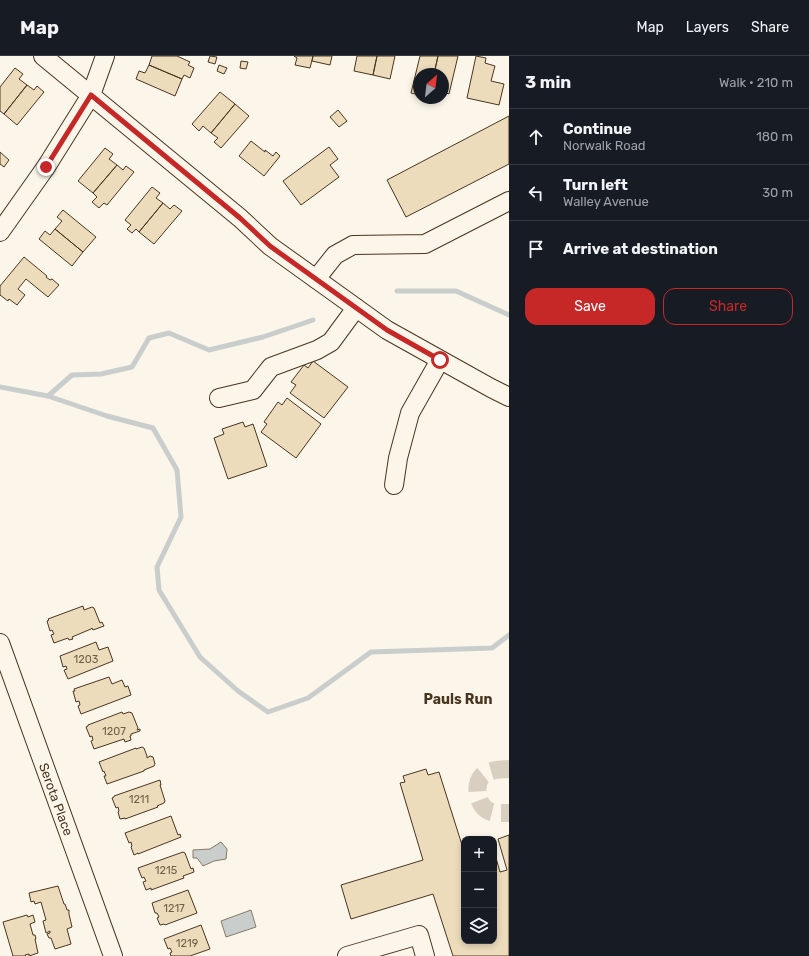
<!DOCTYPE html>
<html lang="en">
<head>
<meta charset="utf-8">
<style>
	body { margin:0; font-family:Rubik,sans-serif; background:#20242c; color:#f1f3f6 }
	.controls { position:absolute; right:12px; bottom:12px; display:grid; overflow:hidden; border-radius:8px; box-shadow:0 2px 6px #0003 }
	.controls button { width:36px; height:36px; display:grid; place-items:center; padding:0; border:0; border-bottom:1px solid #363941; background:#171b24; color:#f1f3f6; font:20px sans-serif }
	.compass { position:absolute; left:413px; top:12px; width:36px; height:36px; border-radius:50%; background:#171b24; box-shadow:0 2px 6px #0003; rotate:28deg }
	.stop { position:absolute; width:12px; height:12px; margin:-9px; border:3px solid #c62828; border-radius:50%; background:#fff }
	.stop.end { background:#c62828; border-color:#fff; box-shadow:0 1px 4px #0008 }
	.list { margin:0; padding:0; list-style:none }
	h2 { display:flex; justify-content:space-between; align-items:center; height:52px; margin:0; padding:0 16px; font-size:17px }
	h2 small { font-size:13px; font-weight:400; color:#9ea1a6 }
	.list li { display:grid; grid-template-columns:26px 1fr auto; gap:12px; align-items:center; box-sizing:border-box; height:56px; padding:0 16px; border-top:1px solid #363941 }
	.list b { display:block; font-size:15px; white-space:nowrap }
	.list p { margin:0; font-size:13px; white-space:nowrap; color:#9ea1a6 }
	.list em { font-size:13px; font-style:normal; color:#9ea1a6 }
	.actions { display:flex; gap:8px; padding:12px 16px }
	.actions a { flex:1; padding:9px 0; border:1px solid #c62828; border-radius:12px; text-align:center; font-size:14px; color:#c62828 }
	.actions .main { background:#c62828; color:#fff }
	.icon { flex:none; width:22px; height:22px; fill:none; stroke:currentColor; stroke-width:2; stroke-linecap:round; stroke-linejoin:round }
	.map { position:relative; flex:none; width:509px; height:900px; overflow:hidden }
	header { display:flex; align-items:center; gap:24px; box-sizing:border-box; height:56px; padding:0 20px; background:#171b24; border-bottom:1px solid #363941 }
	header strong { font-size:19px }
	nav { display:flex; gap:22px; margin-inline-start:auto; font-size:14px }
	main { display:flex }
	aside { flex:1; background:#171b24 }
	.map>svg:first-child { display:block }
	.water { fill:#c9cecd; stroke:#887966 }
	.lines { fill:none; stroke-linecap:round; stroke-linejoin:round }
	.stream { stroke:#c9cecd; stroke-width:5 }
	.building { fill:#ecdcbc; stroke:#4a3520 }
	.minor-tunnel { stroke:#d8cfc1; stroke-width:18; stroke-dasharray:18 9; stroke-linecap:butt }
	.minor-casing { stroke:#4a3520; stroke-width:20 }
	.minor { stroke:#fbf6e9; stroke-width:18 }
	.route { stroke:#c62828; stroke-width:5 }
	.labels { text-anchor:middle; dominant-baseline:central; stroke-width:3; stroke-linejoin:round; paint-order:stroke }
	.number-label { font-size:11px; fill:#725f47 }
	.street-label { font-size:13px; fill:#4a3520; stroke:#fbf6e9 }
	.neighbourhood-label { font-size:14px; font-weight:bold; fill:#4a3520; stroke:#fbf6e9 }
</style>
</head>
<body>
<header>
<strong>Map</strong>
<nav><a>Map</a><a>Layers</a><a>Share</a></nav>
</header>
<main>
<div class="map">
<svg width="509" height="900" viewBox="0 0 509 900">
	<rect width="100%" height="100%" fill="#fbf6e9"/>
	<path class="water" d="M221,786L227,793L226,803L214,805L203,810L197,802H193V794L210,793Z
		M251,854L256,871L226,881L221,865Z"/>
	<g class="lines">
		<path class="stream" d="M397,235H456L509,259
			M0,331L48,340L107,360L153,372L177,414L181,461L157,511L159,534L200,601L238,635L268,656L308,642L371,596L492,592L509,579
			M48,340L72,319L101,318L132,311L149,282L169,277L209,294L263,281L313,264"/>
	</g>
	<path class="building" d="M152,0H177L190,6L188,9L194,12L190,22L184,19L182,23L149,9Z
		M210,0L217,1L215,8L208,6Z
		M294,0H313L310,12L295,9L297,2Z
		M313,0H332L330,9L312,5Z
		M357,0H377L373,19L354,15Z
		M377,0H395L390,23L373,19Z
		M420,0H438L434,18H419V39L411,37Z
		M438,0H458L449,38L443,36V18H434Z
		M476,0L486,2L485,7L495,10L491,25L504,28L499,49L467,42Z
		M241,5L248,6L246,13L240,12Z
		M149,9L182,23L175,40L136,23L139,15L145,17Z
		M219,9L227,12L224,18L217,15Z
		M15,12L23,18L19,23L27,29L4,58L0,55V31Z
		M27,29L34,34L37,30L44,36L17,69L4,58Z
		M220,36L235,48L211,77L203,70L199,75L192,68Z
		M235,48L249,60L221,92L214,86L218,82L211,77Z
		M338,54L347,65L339,71L330,61Z
		M509,60V108L406,161L387,124Z
		M251,85L265,96V94L273,100L276,96L280,100L264,120L239,100Z
		M329,91L338,103L330,109L339,121L301,149L283,125Z
		M105,92L113,98L109,103L117,109L93,137L78,125Z
		M0,96L9,104L4,111L0,108Z
		M117,109L123,114L126,110L134,116L107,149L104,147L99,152L92,146L97,141L93,137Z
		M152,131L160,137L156,142L163,147L139,176L136,173L132,177L127,173L131,169L125,164Z
		M163,147L170,153L174,149L182,155L154,188L139,176Z
		M63,154L96,181L83,196L55,173L62,165L57,161Z
		M55,173L83,196L72,210L39,183L45,175L50,179Z
		M24,201L47,220L46,221L50,224L52,223L59,229L48,241L26,223L18,233L25,239L17,249L9,243L8,245L0,239V230Z
		M313,305L348,331L324,362L290,337L296,329L291,326L304,309L308,312Z
		M287,342L321,368L296,402L261,376L267,368L264,366L278,346L282,349Z
		M243,366L245,371L253,368L267,410L228,423L214,382L224,378L222,373Z
		M83,550L84,554L92,551L94,552L100,567L102,566L104,570L93,574L92,572L91,573L72,581L73,583L69,584L68,582L54,587L51,579L54,578L52,574L50,575L47,565L49,564L48,563Z
		M96,586L99,594L108,591L113,605L68,623L64,614L67,613L66,610L63,611L60,600Z
		M109,621L112,628L122,624L125,631L128,630L131,639L81,658L78,650L80,649L79,645L76,646L73,635H75L74,633Z
		M122,656L123,658L129,656L132,657L138,672L137,674L140,673V675L131,678V680H130L131,684L125,686L124,683L94,693L91,685L93,684L92,680L90,681L86,671L88,670V669Z
		M142,691L144,692L147,700V702L150,700L153,701L155,708L154,710L144,714V715L107,728L104,720H106L104,715L103,716L99,706L136,692V693Z
		M426,713L428,719L439,716L462,789L464,788V885H494V795L500,816L507,814L498,783L509,779V900H453L433,838L351,863L341,829L423,804L400,727L405,726L403,720Z
		M160,724L161,729H160L165,745L164,747L157,750L158,751L125,763V762L120,763L118,756L119,755L118,751L116,752L112,742L114,741V740Z
		M171,760L178,779L180,778L181,781L138,798V797L134,799L131,791L132,790L131,786L129,787L125,777Z
		M183,796L185,797L191,813L193,812L194,816L183,820L184,822L151,834V832L146,834L143,826L146,825L144,821L142,822L138,812Z
		M58,830L64,848H65L67,854H69V858L72,871L67,873L71,888L55,893L51,882H49L47,878L50,877V875L46,877L43,865L46,864L41,846L35,848L34,845L31,846L29,837Z
		M188,834L197,857L165,869L164,868L160,869L157,862L159,861L157,857H155L152,847Z
		M27,859L28,861L33,859L35,866L30,868L33,879H35L36,883H35L38,897L29,900V898L25,899L26,900H13L3,866Z
		M201,869L210,893L190,900H171L170,897L172,896L170,892L168,893L164,883Z"/>
	<g class="lines">
		<path class="minor-tunnel" d="M509,713C501,713 488,714 482,720C474,729 477,748 487,754C493,758 502,757 509,757"/>
		<g class="minor-casing">
			<g id="minor">
				<path d="M43,0L240,162L270,190L387,274L491,332L509,341"/>
				<path d="M0,176L46,111L91,39L105,0"/>
				<path d="M316,223L335,199L353,189L425,188L509,145"/>
				<path d="M219,342L253,334L271,311L317,294L331,286L356,252"/>
				<path d="M394,429L398,402L410,357L440,304"/>
				<path id="s1" d="M0,587L113,900"/>
				<path d="M347,900L419,879L425,900"/>
			</g>
		</g>
		<use href="#minor" class="minor"/>
	</g>
	<g class="lines">
		<path class="route" d="M46,111L91,39L240,162L270,190L387,274L440,304"/>
	</g>
	<g class="labels">
		<g class="number-label">
			<text x="86" y="603">1203</text>
			<text x="114" y="675">1207</text>
			<text x="139" y="743">1211</text>
			<text x="166" y="814">1215</text>
			<text x="174" y="852">1217</text>
			<text x="187" y="887">1219</text>
		</g>
		<g class="street-label">
			<text stroke="none"><textPath href="#s1" startOffset="166">Serota Place</textPath></text>
		</g>
		<g class="neighbourhood-label">
			<text x="458" y="643">Pauls Run</text>
		</g>
	</g>
</svg>
<div class="controls">
<button>+</button>
<button>−</button>
<button><svg class="icon" aria-label="layers" viewBox="0 0 24 24"><path d="M12 4l9 5-9 5-9-5zM3 14l9 5 9-5"/></svg></button>
</div>
<svg class="compass" viewBox="-18 -18 36 36"><path d="M0-13l5 13h-10z" fill="#e53935"/><path d="M0 13l5-13h-10z" fill="#9ea1a6"/></svg>
<div class="stop" style="left:440px;top:304px"></div>
<div class="stop end" style="left:46px;top:111px"></div>
</div>
<aside>
<h2>3 min<small>Walk · 210 m</small></h2>
<ul class="list">
<li><svg class="icon" aria-label="ahead" viewBox="0 0 24 24"><path d="M12 20V5M6 11l6-6 6 6"/></svg><div><b>Continue</b><p>Norwalk Road</p></div><em>180 m</em></li>
<li><svg class="icon" aria-label="left" viewBox="0 0 24 24"><path d="M17 20v-9H6M10 6l-5 5 5 5"/></svg><div><b>Turn left</b><p>Walley Avenue</p></div><em>30 m</em></li>
<li><svg class="icon" aria-label="arrive" viewBox="0 0 24 24"><path d="M6 21V4h12l-3 4 3 4H6"/></svg><div><b>Arrive at destination</b></div></li>
</ul>
<div class="actions"><a class="main">Save</a><a>Share</a></div>
</aside>
</main>
</body>
</html>
